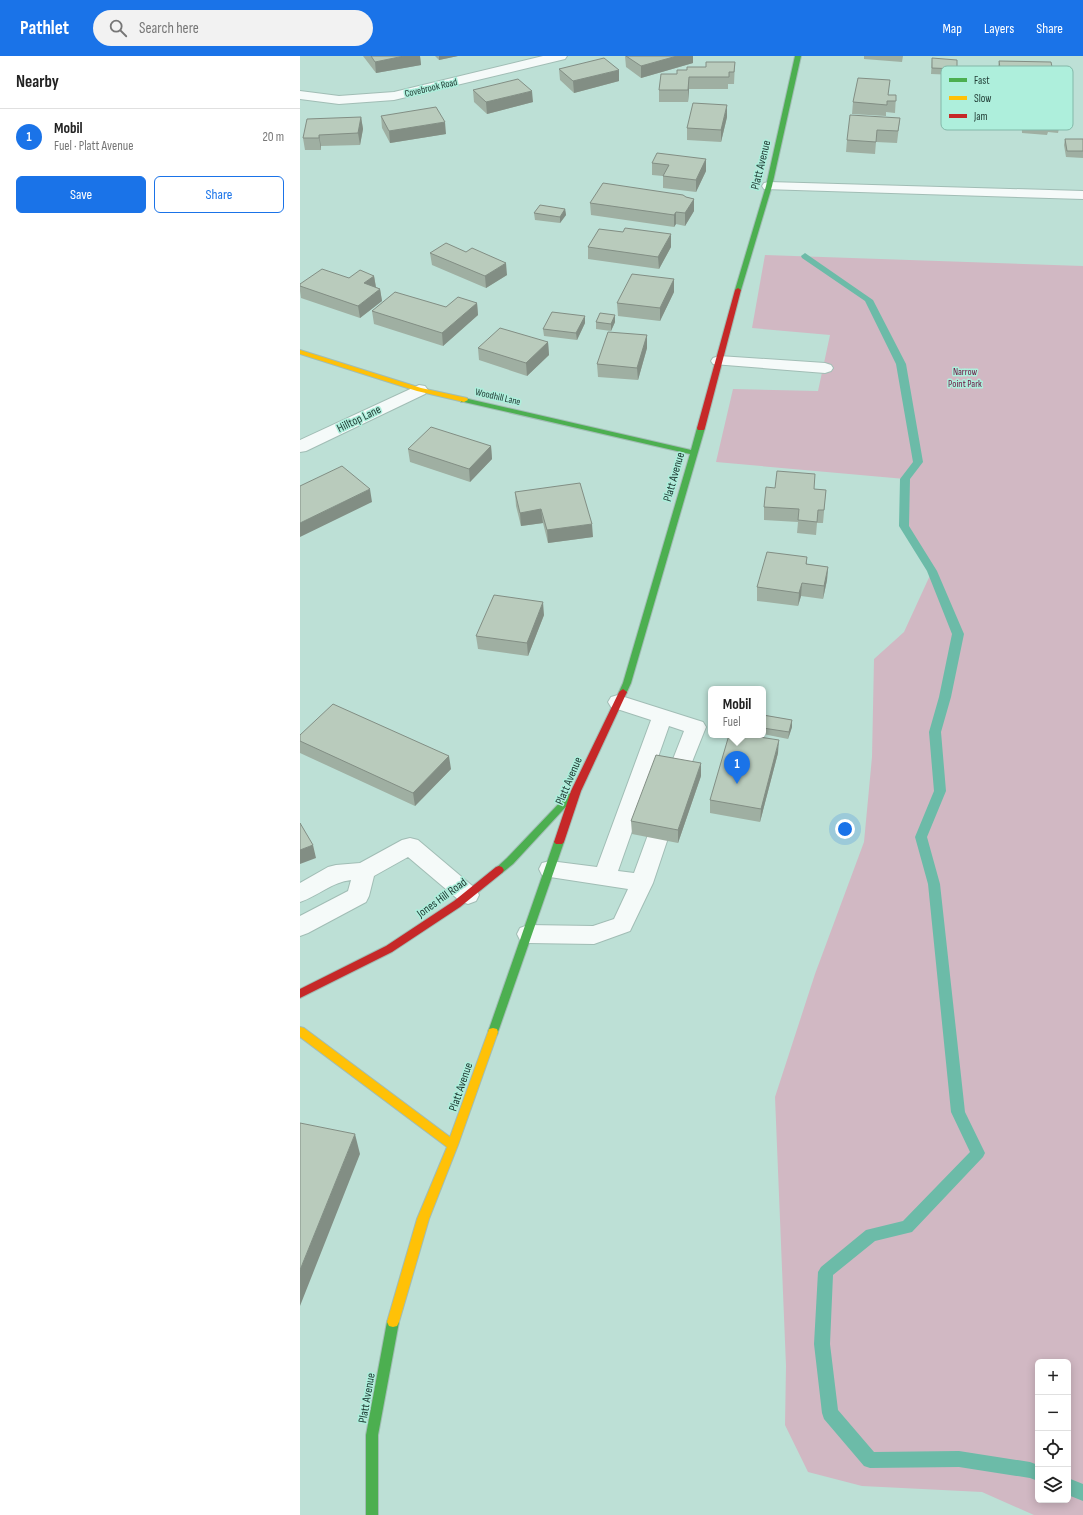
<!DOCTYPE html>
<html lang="en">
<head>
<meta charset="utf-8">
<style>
	body { margin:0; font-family:"Sofia Sans Condensed",sans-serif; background:#f2f2f2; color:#222 }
	.controls { position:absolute; right:12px; bottom:12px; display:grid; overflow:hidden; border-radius:6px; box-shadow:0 2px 10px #0003 }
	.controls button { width:36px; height:36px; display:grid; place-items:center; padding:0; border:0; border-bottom:1px solid #e0e0e0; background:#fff; color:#222; font:20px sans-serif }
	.you { position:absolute; left:545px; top:773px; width:14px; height:14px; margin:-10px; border:3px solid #fff; border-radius:50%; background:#1a73e8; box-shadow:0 0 0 6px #1a73e833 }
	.badge { display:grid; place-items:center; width:26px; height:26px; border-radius:50%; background:#1a73e8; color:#fff; font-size:13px; font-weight:700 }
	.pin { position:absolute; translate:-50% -33px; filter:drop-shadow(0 1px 2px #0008) }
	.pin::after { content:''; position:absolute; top:21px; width:14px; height:12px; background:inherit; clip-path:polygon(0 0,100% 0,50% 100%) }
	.popup { position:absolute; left:408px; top:630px; width:58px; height:52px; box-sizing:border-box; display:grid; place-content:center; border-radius:6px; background:#fff; filter:drop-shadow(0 1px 3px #0005); font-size:13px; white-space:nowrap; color:#767676 }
	.popup b { font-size:15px; color:#222 }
	.popup::after { content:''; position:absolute; left:50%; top:100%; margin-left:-8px; border:8px solid transparent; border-top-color:#fff }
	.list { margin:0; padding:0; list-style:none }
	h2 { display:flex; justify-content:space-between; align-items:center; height:52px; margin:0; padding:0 16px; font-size:17px }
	h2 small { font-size:13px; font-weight:400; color:#767676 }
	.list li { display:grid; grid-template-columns:26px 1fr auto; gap:12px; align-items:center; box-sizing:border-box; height:56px; padding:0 16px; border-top:1px solid #e0e0e0 }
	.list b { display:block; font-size:15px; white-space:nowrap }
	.list p { margin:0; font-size:13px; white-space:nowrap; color:#767676 }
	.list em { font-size:13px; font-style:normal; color:#767676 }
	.actions { display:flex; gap:8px; padding:12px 16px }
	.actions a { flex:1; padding:9px 0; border:1px solid #1a73e8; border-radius:6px; text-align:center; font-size:14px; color:#1a73e8 }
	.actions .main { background:#1a73e8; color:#fff }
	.icon { flex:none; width:22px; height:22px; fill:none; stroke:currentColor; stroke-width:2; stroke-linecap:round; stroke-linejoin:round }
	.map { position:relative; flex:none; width:783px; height:1459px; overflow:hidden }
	header { display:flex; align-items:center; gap:24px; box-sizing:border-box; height:56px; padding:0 20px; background:#1a73e8; color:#fff }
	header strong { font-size:19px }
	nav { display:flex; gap:22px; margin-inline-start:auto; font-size:14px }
	.search { width:280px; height:36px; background:#f2f2f2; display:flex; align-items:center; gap:10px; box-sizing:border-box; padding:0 14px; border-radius:22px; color:#767676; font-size:15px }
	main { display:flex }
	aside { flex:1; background:#fff }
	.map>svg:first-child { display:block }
	.green { fill:#d1b8c3; fill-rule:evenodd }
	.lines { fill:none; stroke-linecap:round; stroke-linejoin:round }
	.stream { fill:#6cbba8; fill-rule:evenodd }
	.lane-casing { stroke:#a1bdb5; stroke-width:2 }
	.street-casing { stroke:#a1bdb5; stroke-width:2 }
	.fast-casing { stroke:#a1bdb5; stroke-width:2 }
	.slow-casing { stroke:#a1bdb5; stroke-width:2 }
	.jam-casing { stroke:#a1bdb5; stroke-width:2 }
	.lane { fill:#f5faf9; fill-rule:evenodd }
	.street { fill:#f5faf9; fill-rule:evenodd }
	.fast { fill:#4caf50; fill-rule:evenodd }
	.slow { fill:#ffc107; fill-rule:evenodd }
	.jam { fill:#c62828; fill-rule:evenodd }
	.wall { fill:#9fafa2 }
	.shaded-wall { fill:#828e84 }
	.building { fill:#b9cbbc; stroke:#828e84 }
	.labels { text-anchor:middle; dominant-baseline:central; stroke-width:3; stroke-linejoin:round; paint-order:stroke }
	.far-street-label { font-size:10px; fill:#1e3932; stroke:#aeefdc }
	.far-park-label { font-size:10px; fill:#6c1340; stroke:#aeefdc }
	.street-label { font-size:12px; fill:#1e3932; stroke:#aeefdc }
	.key { fill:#aeefdc; stroke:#83b8a9; stroke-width:1 }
	.key-label { font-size:11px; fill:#1e3932 }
</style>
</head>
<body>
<header>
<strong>Pathlet</strong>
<div class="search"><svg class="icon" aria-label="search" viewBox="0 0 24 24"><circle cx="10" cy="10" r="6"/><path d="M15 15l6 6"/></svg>Search here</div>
<nav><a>Map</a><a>Layers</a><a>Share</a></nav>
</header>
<main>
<aside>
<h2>Nearby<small></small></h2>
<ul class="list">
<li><span class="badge">1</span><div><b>Mobil</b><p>Fuel · Platt Avenue</p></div><em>20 m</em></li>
</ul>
<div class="actions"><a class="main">Save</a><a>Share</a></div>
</aside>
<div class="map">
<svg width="783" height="1459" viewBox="0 0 783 1459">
	<rect width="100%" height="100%" fill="#bde0d6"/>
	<path class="green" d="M465,199L783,210V1459H734L682,1436L562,1430L508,1416L485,1369L486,1310L475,1041L515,918L564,786L572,701L574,603L604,576L632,515L604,470L605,423L416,406L433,333L518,335L530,279L452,272ZM738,1306H768V1444H738Z"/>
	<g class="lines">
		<path class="stream" d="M505,197L573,244L606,308L623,406L610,423L609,470L637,515L664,578L651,641L641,676L646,735L627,781L640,828L665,1056L685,1097L683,1101L612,1176L575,1185L533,1219L530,1288L538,1354L574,1396L659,1395L730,1406L738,1409V1425L730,1422L659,1411L570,1412L564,1410L524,1363L522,1357L514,1288L518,1216L521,1211L566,1174L603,1165L670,1096L651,1056L628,828L615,781L634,735L629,676L639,641L652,578L627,515L599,470L600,423L613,406L596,308L565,245L502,202L501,200Z
			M768,1422L783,1428V1445L768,1439Z"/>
		<g class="lane-casing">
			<path id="lane" d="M469,126L783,135V143L464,133L462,130L464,127Z
				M419,300L525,307L531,309L533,312L531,315L525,317L413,308L411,305L413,302Z
				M318,639L403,666L406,671L388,716L385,721L378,724L371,721L368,716L384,675L369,670L318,815L334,817L349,776L357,774L365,776L368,782L353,827L330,875L294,888L228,887L220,884L217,878L220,872L228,869L293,870L314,863L328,833L250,821L242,819L239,813L242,807L250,805L297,811L351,664L311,651L308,646L311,641Z
				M110,782L118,784L176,833L179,839L176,845L168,848L160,845L108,801L74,820L69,840L66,846L8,877L0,880V860L48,835L51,824C32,826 18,840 0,846V827L28,811L36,809L60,807L102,784Z"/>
		</g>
		<g class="street-casing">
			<path id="street" d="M243,0H267L265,3L94,44L39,48L0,43V35L39,40L94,36Z
				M119,329L125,330L128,334L125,338L6,395L0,396V384Z"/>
		</g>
		<g class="fast-casing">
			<path id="fast" d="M495,0H501L472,130L441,234L438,236L435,234L466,130Z
				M161,342H164L391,394L397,372L401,370L405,372L331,627L326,638H320L319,636L323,627L390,398L164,346H161Z
				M271,737L276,740L274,742L213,808L202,817H196L194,814L207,802L268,738Z
				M259,783L262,784L264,786L198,976L197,979L193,980L189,979L188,976L254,786L256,784Z
				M93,1261L97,1262L99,1266L78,1379V1459H66V1379L87,1266L89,1262Z"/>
		</g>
		<g class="slow-casing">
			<path id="slow" d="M0,294L121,332L167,342L168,344L164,346L117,335L0,298Z
				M0,971L4,972L150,1081L188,976L189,973L193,972L197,973L198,976L158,1089L129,1163L99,1266L97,1270L93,1271L89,1270L87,1266L117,1163L147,1091L0,981Z"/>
		</g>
		<g class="jam-casing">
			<path id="jam" d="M438,232L441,234L405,372L404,374H398L397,372L435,234Z
				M323,633L327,636L281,735L264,786L262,788H256L254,786L271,735L319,636Z
				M199,810L202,811L204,814L202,817L160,851L92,896L0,942V933L86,890L154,845L196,811Z"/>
		</g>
		<use href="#lane" class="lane"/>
		<use href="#street" class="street"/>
		<use href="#fast" class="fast"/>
		<use href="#slow" class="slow"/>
		<use href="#jam" class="jam"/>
	</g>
	<path class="wall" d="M63,0H120L121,9L76,17Z
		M135,0H158L139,4Z
		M325,0H393V7L341,22L326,11Z
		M564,0H603L602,6L564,3Z
		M632,2L657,13V19L631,18Z
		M699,5L754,20L752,31H742V35H722L721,31L700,30L697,17Z
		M435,6L434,28H428V33H389L388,46H359V34L377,18L387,14Z
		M259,13L319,25L274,37L260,24Z
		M173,34L233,46L187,58L174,46Z
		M589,39H596L595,57L586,56V60L552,58L553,46Z
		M723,42L748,49L769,57L767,69L760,68L758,77L748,76L747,79L722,77L721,54Z
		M81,60L146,78L90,87L82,72Z
		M61,61L63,73L60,89L21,90V94H5L3,82Z
		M427,61L421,86L387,84V72Z
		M600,62L597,87L576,86L575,98L546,96L547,84Z
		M765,83H783V102L766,101L764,89Z
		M406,103V115L396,136L363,132V120L352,119V107Z
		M386,141L394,143V155L385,170L376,168L374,171L291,159L290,147Z
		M265,153L266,159L260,167L235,164L234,157Z
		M288,191H371L359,213L288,203Z
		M130,197L207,219L186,232L132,209Z
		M74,220L76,231L80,233L82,245L60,262L1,242L0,235V228Z
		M374,223V236L360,265L318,260L317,247Z
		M177,247L178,259L143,290L74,268L72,255L146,251Z
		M315,259V266L311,275L296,273V266Z
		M285,260V267L277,284L244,280L243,273Z
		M347,279V292L338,324L298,321L297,308Z
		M248,286L249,299L227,320L179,304L178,292Z
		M191,390L192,403L170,426L110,406L108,393Z
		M514,433L526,434L523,467H517L516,479L497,477L498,466L464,464V451Z
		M215,436L293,481L248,487L243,467L221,470L216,450Z
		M507,501V508L528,511L527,524L523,543L501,540L498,550L457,545V531Z
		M244,559L228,600L178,593L176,580Z
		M463,659L492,664V671L488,683L463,678Z
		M0,679L151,713L115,750L0,697Z
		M478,697L460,766L410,757V744Z
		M401,720L378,787L332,778L331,765Z"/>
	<path class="shaded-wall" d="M104,0H120L121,9L76,17L75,6Z
		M139,0H158L139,4Z
		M377,0H393V7L341,22V10Z
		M319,14V25L274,37L273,25Z
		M389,21V33L388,46V34Z
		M232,35L233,46L187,58L186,46Z
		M427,49V61L421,86V74Z
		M61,61L63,73L60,89L58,77Z
		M145,66L146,78L90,87L89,75Z
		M19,79L21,90V94L19,82Z
		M406,103V115L396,136V124Z
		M394,143V155L385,170V157Z
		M265,153L266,159L260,167V161Z
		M376,156V168L374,171V159Z
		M371,178V191L359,213L358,201Z
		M206,207L207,219L186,232L185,220Z
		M74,220L76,232L64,227Z
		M374,223V236L360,265V252Z
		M80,233L82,245L60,262L58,250Z
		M177,247L178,259L143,290L142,277Z
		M315,259V266L311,275V268Z
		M285,260V267L277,284L276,277Z
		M347,279V292L338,324L337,312Z
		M248,286L249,299L227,320L226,307Z
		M191,390L192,403L170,426L169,413Z
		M70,433L72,446L0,481V467Z
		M241,453L243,467L221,470L220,457Z
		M292,468L293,481L248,487L247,474Z
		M528,511L527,524L523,543L524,530Z
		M502,527L501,540L498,550L499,537Z
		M243,546L244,559L228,600L227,587Z
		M492,664V671L488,683L489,676Z
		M479,684L478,697L460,766L461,753Z
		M149,700L151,713L115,750L113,737Z
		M401,707V720L378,787V774Z
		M13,789L16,802L0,808V794Z
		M55,1078L60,1098L0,1250V1214Z"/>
	<path class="building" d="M71,0H104L75,6Z
		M326,0H377L341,10Z
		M304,2L319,14L273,25L259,13Z
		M632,2L657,4V13L632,12Z
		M699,5L751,6L754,20L742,19L743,23H723L722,19H701Z
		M406,6H435L434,16H429V21H389L388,34H359L361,18H377V14H387V11H406Z
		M558,22L590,24L588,39H596V45H587V49L553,46Z
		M218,23L232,35L186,46L173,34Z
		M723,42L748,43V49L769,50V57L760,56V65L749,64V67L723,66Z
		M393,47L427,49L421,74L387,72Z
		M136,51L145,66L89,75L81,60Z
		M550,59L600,62L598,75L577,74L576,86L547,84Z
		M61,61L58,77L19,79V82H3L7,63Z
		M765,83H783V95H767Z
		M357,97L406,103L396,124L363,120L369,109L352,107Z
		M303,127L383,139L386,141L394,143L385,157L376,156L374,159L290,147Z
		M240,149L265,153L260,161L234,157Z
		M325,172L371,178L358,201L288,191L299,173L323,176Z
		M146,187L166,196L172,192L206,207L185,220L130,197Z
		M22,213L49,222L60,214L74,220L64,227L80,233L58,250L0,230V228Z
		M332,218L374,223L360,252L317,247Z
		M95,236L146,251L158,241L177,247L142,277L72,255Z
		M252,256L285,260L276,277L243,273Z
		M300,257L315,259L311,268L296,266Z
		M200,272L248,286L226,307L178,292Z
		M308,276L347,279L337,312L297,308Z
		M131,371L191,390L169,413L108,393Z
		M42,410L70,433L0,467V430Z
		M477,415L515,418L514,433L526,434L524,454H518L517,466L498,464L499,453L464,451L466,431L475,432Z
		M280,427L292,468L247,474L241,453L220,457L215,436Z
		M467,496L507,501L506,508L528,511L524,530L502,527L499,537L457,531Z
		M194,539L243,546L227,587L176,580Z
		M33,648L149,700L113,737L0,685V679Z
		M463,659L492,664L489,676L463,672Z
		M429,679H446L479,684L461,753L410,744Z
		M356,699L401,707L378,774L331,765Z
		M0,767L13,789L0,794Z
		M0,1067L55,1078L0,1214Z"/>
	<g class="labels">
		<g class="far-street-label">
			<text transform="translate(131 32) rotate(-13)">Covebrook Road</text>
			<text transform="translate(198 341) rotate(13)">Woodhill Lane</text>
		</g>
		<g class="far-park-label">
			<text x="665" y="316">Narrow<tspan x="665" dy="12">Point Park</tspan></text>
		</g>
		<g class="street-label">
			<text transform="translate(461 109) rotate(-76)">Platt Avenue</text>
			<text transform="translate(59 363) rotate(-26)">Hilltop Lane</text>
			<text transform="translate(374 421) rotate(-74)">Platt Avenue</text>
			<text transform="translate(269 725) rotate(-67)">Platt Avenue</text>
			<text transform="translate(142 842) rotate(-36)">Jones Hill Road</text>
			<text transform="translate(161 1031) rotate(-71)">Platt Avenue</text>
			<text transform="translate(67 1342) rotate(-80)">Platt Avenue</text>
		</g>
	</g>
	<rect x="641" y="10" width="132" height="64" rx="6" class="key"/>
	<rect x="649" y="22" width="18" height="4" fill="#4caf50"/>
	<rect x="649" y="40" width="18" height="4" fill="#ffc107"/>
	<rect x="649" y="58" width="18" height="4" fill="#c62828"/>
	<g class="key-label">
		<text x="674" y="28">Fast</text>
		<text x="674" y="46">Slow</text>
		<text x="674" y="64">Jam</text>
	</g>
</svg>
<div class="controls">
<button>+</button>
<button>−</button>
<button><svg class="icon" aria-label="locate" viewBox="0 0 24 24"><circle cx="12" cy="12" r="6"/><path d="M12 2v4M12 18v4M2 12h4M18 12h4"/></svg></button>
<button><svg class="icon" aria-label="layers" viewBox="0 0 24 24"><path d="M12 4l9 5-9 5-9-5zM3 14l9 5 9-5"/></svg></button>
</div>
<div class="you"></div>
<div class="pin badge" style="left:437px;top:728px">1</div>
<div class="popup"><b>Mobil</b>Fuel</div>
</div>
</main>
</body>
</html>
